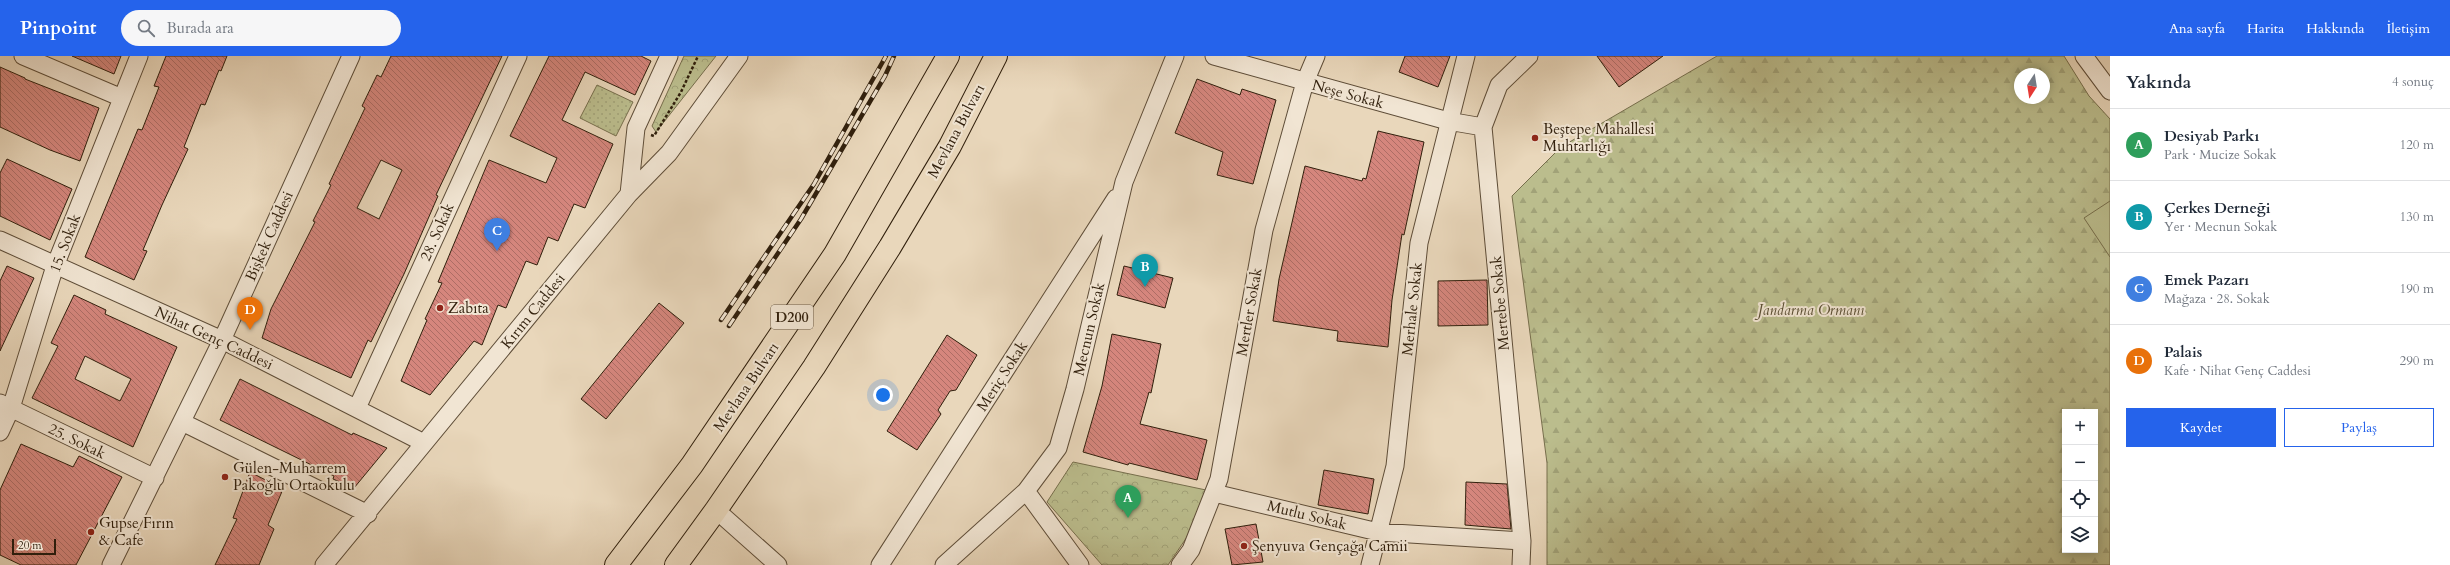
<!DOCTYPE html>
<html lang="tr">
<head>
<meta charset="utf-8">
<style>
	body { margin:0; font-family:Cardo,serif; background:#f6f6f7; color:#1f2937 }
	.controls { position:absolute; right:12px; bottom:12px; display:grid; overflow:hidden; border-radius:0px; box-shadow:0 2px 10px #0003 }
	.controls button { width:36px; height:36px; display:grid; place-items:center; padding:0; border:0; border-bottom:1px solid #e0e1e3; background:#fff; color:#1f2937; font:20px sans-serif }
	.compass { position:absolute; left:2014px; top:12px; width:36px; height:36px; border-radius:50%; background:#fff; box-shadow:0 2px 10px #0003; rotate:192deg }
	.scale { position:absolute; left:12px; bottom:10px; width:44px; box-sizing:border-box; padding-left:4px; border:2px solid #301f0c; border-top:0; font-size:11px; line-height:14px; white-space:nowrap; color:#301f0c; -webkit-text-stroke:3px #f1e5d3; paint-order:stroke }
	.you { position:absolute; left:883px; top:339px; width:14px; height:14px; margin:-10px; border:3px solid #fff; border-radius:50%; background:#1a73e8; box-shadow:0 0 0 6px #1a73e833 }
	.badge { display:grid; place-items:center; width:26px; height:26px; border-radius:50%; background:#2563eb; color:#fff; font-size:13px; font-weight:700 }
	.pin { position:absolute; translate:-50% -33px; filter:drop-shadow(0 1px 2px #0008) }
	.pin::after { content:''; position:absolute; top:21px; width:14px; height:12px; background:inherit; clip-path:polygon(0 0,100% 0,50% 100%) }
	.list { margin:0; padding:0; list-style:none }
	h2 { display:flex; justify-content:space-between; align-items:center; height:52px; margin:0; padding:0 16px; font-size:17px }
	h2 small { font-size:13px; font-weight:400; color:#747a83 }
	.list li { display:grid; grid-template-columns:26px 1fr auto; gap:12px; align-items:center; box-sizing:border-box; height:72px; padding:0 16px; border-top:1px solid #e0e1e3 }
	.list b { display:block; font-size:15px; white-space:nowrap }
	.list p { margin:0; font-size:13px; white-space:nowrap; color:#747a83 }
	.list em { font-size:13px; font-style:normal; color:#747a83 }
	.actions { display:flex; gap:8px; padding:12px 16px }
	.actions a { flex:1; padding:9px 0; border:1px solid #2563eb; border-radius:0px; text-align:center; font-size:14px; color:#2563eb }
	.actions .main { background:#2563eb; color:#fff }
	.icon { flex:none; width:22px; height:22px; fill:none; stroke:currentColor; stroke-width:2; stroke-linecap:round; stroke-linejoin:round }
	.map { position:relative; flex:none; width:2110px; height:509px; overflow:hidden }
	header { display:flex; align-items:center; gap:24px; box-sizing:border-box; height:56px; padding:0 20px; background:#2563eb; color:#fff }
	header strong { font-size:19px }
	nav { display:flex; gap:22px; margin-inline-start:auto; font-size:14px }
	.search { width:280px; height:36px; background:#f6f6f7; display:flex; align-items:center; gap:10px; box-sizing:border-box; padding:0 14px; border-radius:22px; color:#747a83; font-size:15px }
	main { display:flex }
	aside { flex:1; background:#fff }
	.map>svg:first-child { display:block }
	.grass { fill:url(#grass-dots); stroke:#766e4c }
	.forest { fill:url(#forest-firs); stroke:#766e4c; fill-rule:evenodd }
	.park { fill:url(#park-crowns); stroke:#766e4c }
	.pitch { fill:#bbbd8d; stroke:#766e4c }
	.building { fill:url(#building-back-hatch); stroke:#301f0c; fill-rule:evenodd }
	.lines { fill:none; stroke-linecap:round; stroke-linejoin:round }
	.minor-casing { stroke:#5e4d38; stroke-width:19 }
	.highway-casing { stroke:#301f0c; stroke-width:24 }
	.path { stroke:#301f0c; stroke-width:2.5; stroke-dasharray:3 2; stroke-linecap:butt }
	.minor { stroke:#f1e5d3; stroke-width:17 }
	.highway { stroke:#e9d7bb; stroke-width:22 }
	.rail-casing { stroke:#301f0c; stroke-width:4.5 }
	.rail { stroke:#f1e5d3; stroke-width:3; stroke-dasharray:9; stroke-linecap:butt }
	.poi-dot { fill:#8f2418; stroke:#f1e5d3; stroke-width:1.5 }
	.labels { text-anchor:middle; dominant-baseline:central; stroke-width:4; stroke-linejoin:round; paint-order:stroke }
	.shield { fill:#f1e5d3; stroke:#6a5a48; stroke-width:1 }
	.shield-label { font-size:14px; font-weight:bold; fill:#301f0c }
	.street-label { font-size:15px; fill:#301f0c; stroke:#f1e5d3 }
	.poi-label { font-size:15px; fill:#301f0c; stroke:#f1e5d3; text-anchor:start }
	.park-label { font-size:15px; font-style:italic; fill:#5a4e33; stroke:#f1e5d3 }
</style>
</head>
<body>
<header>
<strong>Pinpoint</strong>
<div class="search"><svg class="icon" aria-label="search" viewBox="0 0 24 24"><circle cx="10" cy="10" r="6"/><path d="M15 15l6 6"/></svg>Burada ara</div>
<nav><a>Ana sayfa</a><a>Harita</a><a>Hakkında</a><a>İletişim</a></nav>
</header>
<main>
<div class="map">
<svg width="2110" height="509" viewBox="0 0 2110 509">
	<defs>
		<pattern id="grass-dots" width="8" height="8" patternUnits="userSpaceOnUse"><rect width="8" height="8" fill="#bbbd8d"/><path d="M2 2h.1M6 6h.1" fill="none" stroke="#a1a278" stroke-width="1.8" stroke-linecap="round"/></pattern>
		<pattern id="forest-firs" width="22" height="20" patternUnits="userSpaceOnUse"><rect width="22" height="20" fill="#bbbd8d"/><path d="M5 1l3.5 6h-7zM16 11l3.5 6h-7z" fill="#a1a278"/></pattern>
		<pattern id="park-crowns" width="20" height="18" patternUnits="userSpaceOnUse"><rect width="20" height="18" fill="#bbbd8d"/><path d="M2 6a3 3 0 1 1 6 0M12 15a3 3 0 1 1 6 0" fill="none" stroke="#a1a278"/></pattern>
		<pattern id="building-back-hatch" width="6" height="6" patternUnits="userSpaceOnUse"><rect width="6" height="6" fill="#d5867d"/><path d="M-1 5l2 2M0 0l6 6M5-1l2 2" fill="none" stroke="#ad6d65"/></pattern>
	</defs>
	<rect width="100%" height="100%" fill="#e9d7bb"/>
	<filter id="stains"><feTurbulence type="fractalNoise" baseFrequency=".005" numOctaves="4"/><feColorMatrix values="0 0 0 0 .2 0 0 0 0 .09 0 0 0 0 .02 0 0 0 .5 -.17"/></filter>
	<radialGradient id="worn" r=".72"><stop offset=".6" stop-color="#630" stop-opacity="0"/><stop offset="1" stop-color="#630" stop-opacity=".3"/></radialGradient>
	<path class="grass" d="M597,29L633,46L616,80L580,62Z"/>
	<path class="forest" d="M1717,0H2064L2089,40L2110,63V509H1547V407L1512,140L1561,91ZM2020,18H2044V42H2020ZM2065,356H2095V494H2065Z"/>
	<path class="park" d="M684,0H716L656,76L652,70Z
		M1073,406L1206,434L1189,478L1168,509H1102L1047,446Z"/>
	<path class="pitch" d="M2110,145V201L2084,162Z"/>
	<path class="building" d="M72,0H121L114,18Z
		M166,0H227L221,15L219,14L205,49L201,48L184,91L188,93L162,149L143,194L147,195L134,224L85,201L138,73L142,74L159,31L154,30Z
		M391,0H502L436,139L438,140L404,218L371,286L368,284L351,322L262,282L271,253L315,166L313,165L331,129L329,128L365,52L362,50L377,19L381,21ZM381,104L402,114L379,163L357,152Z
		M549,0H641L651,5L635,39L585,16L562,64L613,88L585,152L574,148L558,185L548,181L537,209L526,205L506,252L498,249L482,289L474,285L430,339L401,325L427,264L425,263L442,227L438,226L489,104L546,127L557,102L510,80Z
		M1405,0H1450L1438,31L1399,16Z
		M1597,0H1663L1619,31Z
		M0,11L25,22V23L99,52L80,105L50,94L0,71Z
		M1197,23L1240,39L1242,33L1276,44L1253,128L1217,119L1223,96L1175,77Z
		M1378,75L1424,86L1404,179L1402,178L1392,244L1388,291L1337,285L1338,275L1273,265L1279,223L1305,110L1362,125L1363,122L1366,123Z
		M7,103L72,133L50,184L0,160V117Z
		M7,210L34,222L0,295V225Z
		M1124,210L1173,222L1165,252L1117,239Z
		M1487,224L1488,269L1438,270V225Z
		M74,239L106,254L105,258L177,291L133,391L32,342L58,290L51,287ZM85,300L131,323L120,345L75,323Z
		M659,247L684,267L606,363L581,343Z
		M1112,278L1161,288L1151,337L1149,336L1140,368L1207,384L1197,424L1129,407L1128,409L1083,396L1102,330Z
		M947,279L977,299L956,334L950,335L938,354L941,358L917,394L887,375Z
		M240,323L352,379L353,377L387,392L354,432L333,423L334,420L220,364Z
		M21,388L73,411L79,400L122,421L76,509H21L0,499V434Z
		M1324,414L1374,423L1368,458L1318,449Z
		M250,416L283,433L268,469L274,473L259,509H215L237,463L233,462Z
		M1466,426L1507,428L1511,473L1465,469Z
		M1256,468L1263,506L1232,509L1225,473Z"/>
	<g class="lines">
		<g class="minor-casing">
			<path id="minor" d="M23,0L122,42
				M1214,0L1448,65L1483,71
				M2084,0L2110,35
				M629,138L636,72L669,0
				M0,184L222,284L424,387
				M0,347L155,422
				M357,352L518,0
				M182,366L368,458
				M0,376L11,352L55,210L139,0
				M1026,435L1080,509
				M1214,437L1378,476L1522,485
				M716,454L778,509
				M111,509L222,284L351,0
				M324,509L629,138L669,97L739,0
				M880,509L1116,142
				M944,509L1026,435L1058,392L1075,333L1124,126L1175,0
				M1180,509L1191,494L1219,423L1264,174L1305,26L1316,0
				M1370,509L1395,410L1419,187L1466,0
				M1521,509L1522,485L1483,71L1499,29L1529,0"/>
		</g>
		<g class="highway-casing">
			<path id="highway" d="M616,509L692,409L835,198L948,0
				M676,509L716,454L814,311L890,191L950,90L996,0"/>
		</g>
		<path class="path" d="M651,79L654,80L681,36L698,0"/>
		<use href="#minor" class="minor"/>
		<use href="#highway" class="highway"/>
		<g class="rail-casing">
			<path id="rail" d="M721,264L814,128L886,0
				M729,270L801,163L885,20L894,0"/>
		</g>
		<use href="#rail" class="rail"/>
	</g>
	<g class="poi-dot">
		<circle cx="1535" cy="82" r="4"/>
		<circle cx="440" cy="252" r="4"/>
		<circle cx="225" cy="421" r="4"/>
		<circle cx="91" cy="476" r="4"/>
		<circle cx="1244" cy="490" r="4"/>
	</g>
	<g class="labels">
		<rect class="shield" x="771" y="249" width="42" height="24" rx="3"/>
		<g class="shield-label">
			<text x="792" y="261">D200</text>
		</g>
		<g class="street-label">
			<text transform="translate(1348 38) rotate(15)">Neşe Sokak</text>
			<text transform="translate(956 75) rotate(-62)">Mevlana Bulvarı</text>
			<text transform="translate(437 176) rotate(-66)">28. Sokak</text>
			<text transform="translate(269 180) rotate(-66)">Bişkek Caddesi</text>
			<text transform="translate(65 187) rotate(-69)">15. Sokak</text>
			<text transform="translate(1500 247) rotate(-95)">Mertebe Sokak</text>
			<text transform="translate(1412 253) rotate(-84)">Merhale Sokak</text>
			<text transform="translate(533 255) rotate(-51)">Kırım Caddesi</text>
			<text transform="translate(1249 256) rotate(-80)">Mertler Sokak</text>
			<text transform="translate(1089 273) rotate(-77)">Mecnun Sokak</text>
			<text transform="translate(214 282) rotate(25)">Nihat Genç Caddesi</text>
			<text transform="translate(1002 320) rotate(-57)">Meriç Sokak</text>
			<text transform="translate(746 331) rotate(-56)">Mevlana Bulvarı</text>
			<text transform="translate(77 385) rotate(26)">25. Sokak</text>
			<text transform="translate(1307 459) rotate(14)">Mutlu Sokak</text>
		</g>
		<g class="poi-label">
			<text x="1543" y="73">Beştepe Mahallesi<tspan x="1543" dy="17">Muhtarlığı</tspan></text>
			<text x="448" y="252">Zabıta</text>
			<text x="233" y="412">Gülen-Muharrem<tspan x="233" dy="17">Pakoğlu Ortaokulu</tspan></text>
			<text x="99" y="467">Gupse Fırın<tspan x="99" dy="17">&amp; Cafe</tspan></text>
			<text x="1252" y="490">Şenyuva Gençağa Camii</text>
		</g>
		<g class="park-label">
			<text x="1811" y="254">Jandarma Ormanı</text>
		</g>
	</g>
	<rect width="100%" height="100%" filter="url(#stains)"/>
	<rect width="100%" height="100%" fill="url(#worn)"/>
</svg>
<div class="controls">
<button>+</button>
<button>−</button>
<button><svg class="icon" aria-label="locate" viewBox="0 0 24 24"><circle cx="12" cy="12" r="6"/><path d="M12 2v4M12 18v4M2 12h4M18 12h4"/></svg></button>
<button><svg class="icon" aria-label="layers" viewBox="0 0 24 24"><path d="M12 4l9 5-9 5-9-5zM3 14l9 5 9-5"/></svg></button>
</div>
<svg class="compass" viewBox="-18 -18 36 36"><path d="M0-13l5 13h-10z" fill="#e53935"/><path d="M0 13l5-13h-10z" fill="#747a83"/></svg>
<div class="scale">20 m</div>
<div class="you"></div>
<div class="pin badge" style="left:1128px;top:462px;background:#2e9e5b">A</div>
<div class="pin badge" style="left:1145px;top:231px;background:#0f9aa8">B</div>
<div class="pin badge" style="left:497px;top:195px;background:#3f7fe0">C</div>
<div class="pin badge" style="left:250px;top:274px;background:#e8710a">D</div>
</div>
<aside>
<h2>Yakında<small>4 sonuç</small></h2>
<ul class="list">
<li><span class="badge" style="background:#2e9e5b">A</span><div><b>Desiyab Parkı</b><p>Park · Mucize Sokak</p></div><em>120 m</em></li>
<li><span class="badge" style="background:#0f9aa8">B</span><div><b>Çerkes Derneği</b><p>Yer · Mecnun Sokak</p></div><em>130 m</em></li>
<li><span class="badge" style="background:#3f7fe0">C</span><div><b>Emek Pazarı</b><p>Mağaza · 28. Sokak</p></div><em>190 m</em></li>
<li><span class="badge" style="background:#e8710a">D</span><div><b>Palais</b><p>Kafe · Nihat Genç Caddesi</p></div><em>290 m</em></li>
</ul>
<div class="actions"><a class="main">Kaydet</a><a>Paylaş</a></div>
</aside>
</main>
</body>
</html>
